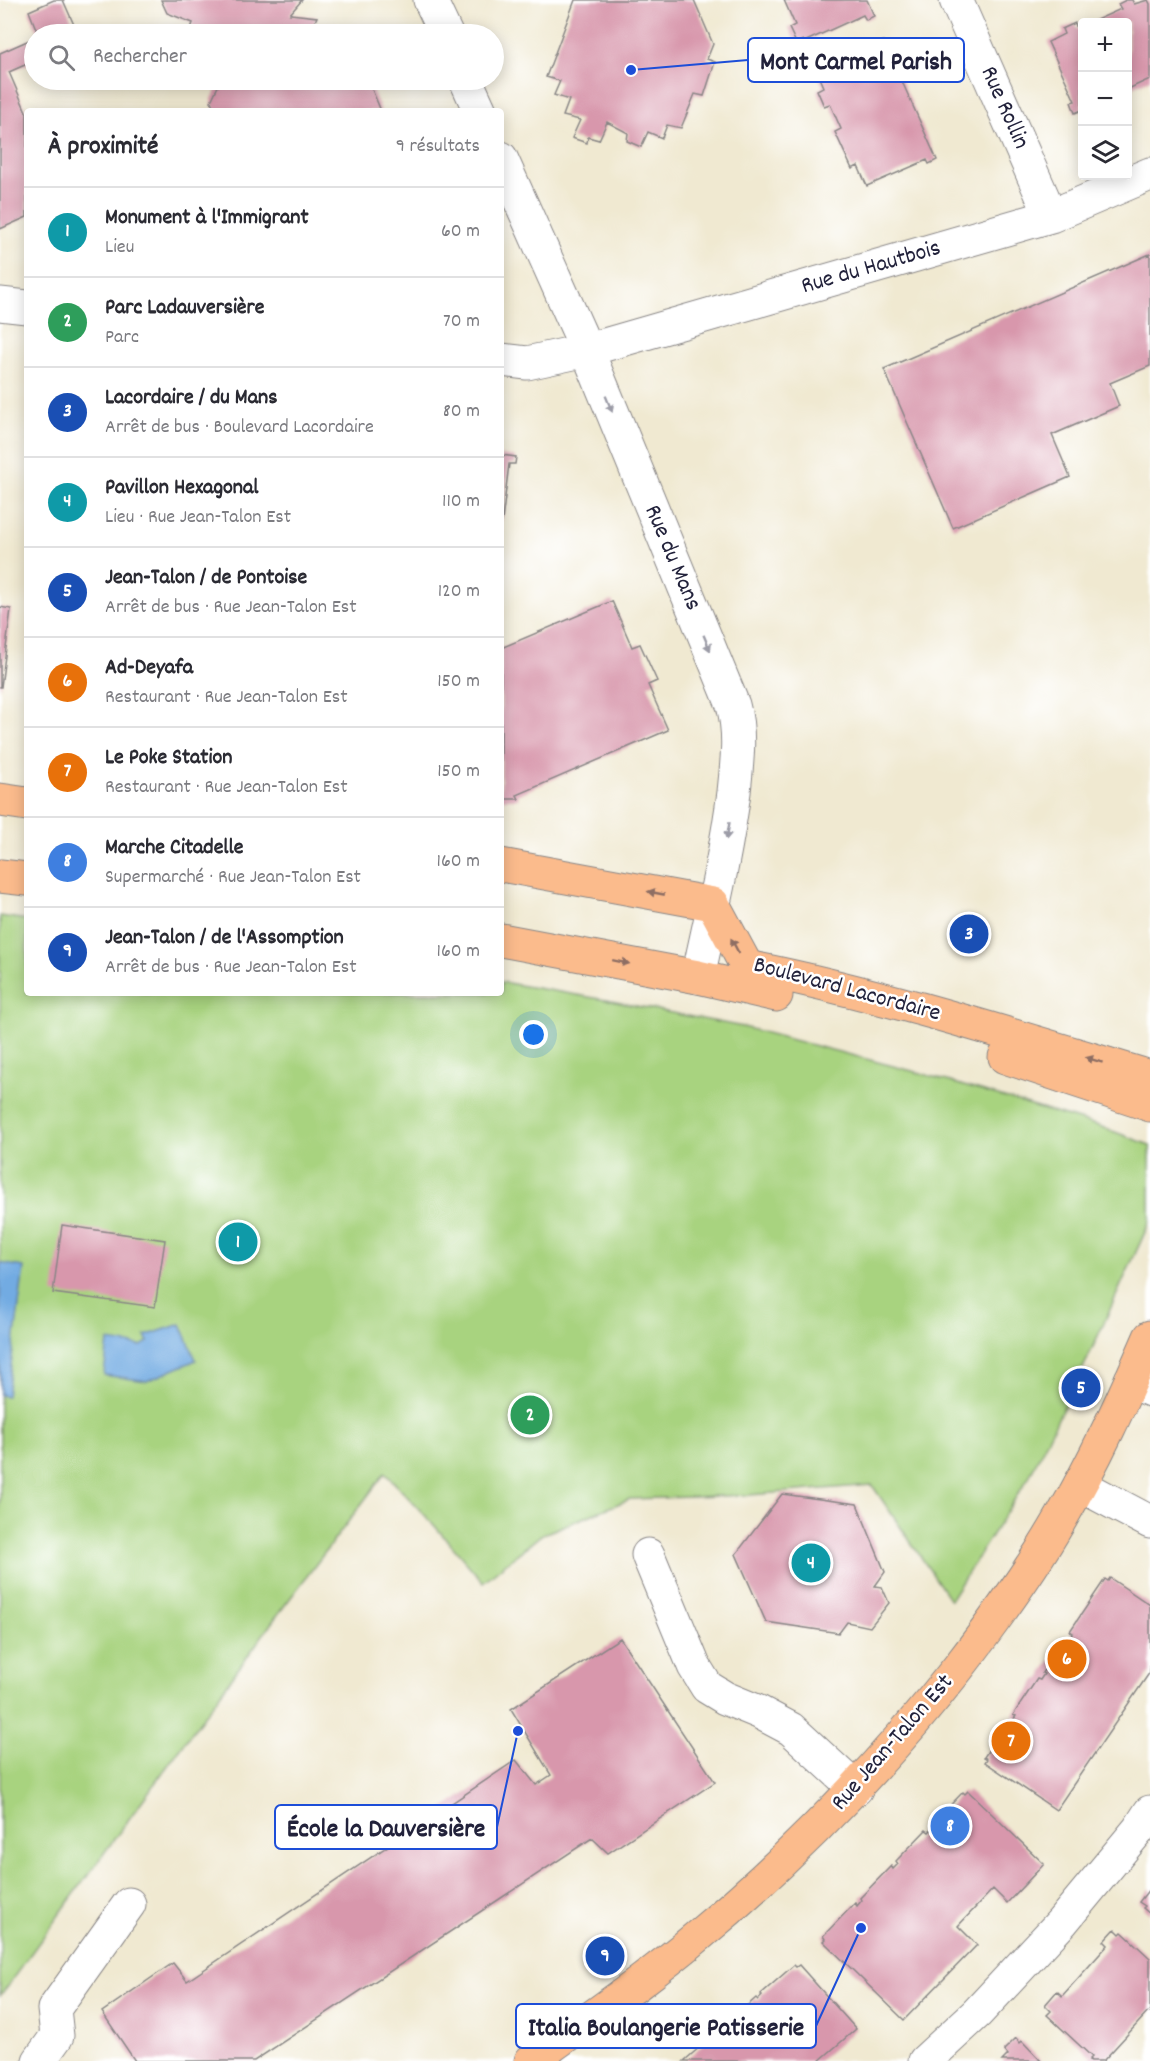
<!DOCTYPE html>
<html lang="fr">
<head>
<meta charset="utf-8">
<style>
	body { margin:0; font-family:Dekko,sans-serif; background:#f7f7f7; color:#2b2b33 }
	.controls { position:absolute; right:18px; top:18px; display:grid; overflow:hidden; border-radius:6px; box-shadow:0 3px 15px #0003 }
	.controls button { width:54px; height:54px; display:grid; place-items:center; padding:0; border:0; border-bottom:2px solid #e1e1e2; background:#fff; color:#2b2b33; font:30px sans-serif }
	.you { position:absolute; left:534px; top:1035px; width:21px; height:21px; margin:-15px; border:4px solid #fff; border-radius:50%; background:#1a73e8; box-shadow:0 0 0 9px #1a73e833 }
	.badge { display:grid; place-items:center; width:39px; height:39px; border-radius:50%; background:#1f6fb2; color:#fff; font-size:20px; font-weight:700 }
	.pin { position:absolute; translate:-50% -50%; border:3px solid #fff; box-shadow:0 2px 6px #0006 }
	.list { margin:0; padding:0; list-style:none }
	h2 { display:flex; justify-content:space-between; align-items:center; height:78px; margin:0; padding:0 24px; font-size:26px }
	h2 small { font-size:20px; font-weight:400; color:#7c7c81 }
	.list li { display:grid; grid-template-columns:39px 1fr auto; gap:18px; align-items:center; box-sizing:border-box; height:90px; padding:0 24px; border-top:2px solid #e1e1e2 }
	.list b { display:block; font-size:22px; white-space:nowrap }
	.list p { margin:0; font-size:20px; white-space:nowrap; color:#7c7c81 }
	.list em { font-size:20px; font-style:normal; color:#7c7c81 }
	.icon { flex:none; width:33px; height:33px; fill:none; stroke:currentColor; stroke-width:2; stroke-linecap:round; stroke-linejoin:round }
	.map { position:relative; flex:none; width:1150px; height:2061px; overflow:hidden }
	.search { position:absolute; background:#fff; box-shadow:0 3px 15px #0003; left:24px; top:24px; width:480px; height:66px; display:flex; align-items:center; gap:15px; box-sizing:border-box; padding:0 21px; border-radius:33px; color:#7c7c81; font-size:22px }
	.panel { position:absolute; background:#fff; box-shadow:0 3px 15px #0003; left:24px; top:108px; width:480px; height:888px; border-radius:6px }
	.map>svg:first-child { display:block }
	.green { fill:#a8d37f; stroke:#657a5d; stroke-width:1.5 }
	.water { fill:#72abe2; stroke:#4a668e; stroke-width:1.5 }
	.building { fill:#d897ac }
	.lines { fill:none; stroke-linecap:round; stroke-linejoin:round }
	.minor-casing { stroke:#898686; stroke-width:35 }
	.major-casing { stroke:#898686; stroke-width:35 }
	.minor { stroke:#fff; stroke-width:33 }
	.major { stroke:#fbbb8c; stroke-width:33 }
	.oneway { fill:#9c9ca7 }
	.oneway2 { fill:#8e6e64 }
	.labels { text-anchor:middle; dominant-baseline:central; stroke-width:5; stroke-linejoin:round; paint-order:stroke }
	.street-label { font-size:24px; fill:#22223b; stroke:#fff }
	.leader { fill:none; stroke:#1d4ed8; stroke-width:2 }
	.callout-dot { fill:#1d4ed8; stroke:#fff; stroke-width:2 }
	.callout { fill:#fff; stroke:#1d4ed8; stroke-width:2 }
	.callout-label { font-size:26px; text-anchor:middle; font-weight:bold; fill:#22223b }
</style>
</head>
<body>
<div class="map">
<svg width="1150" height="2061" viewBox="0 0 1150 2061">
	<rect width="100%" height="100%" fill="#fff"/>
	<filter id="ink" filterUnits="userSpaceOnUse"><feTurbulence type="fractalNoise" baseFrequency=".0167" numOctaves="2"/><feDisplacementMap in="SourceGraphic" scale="12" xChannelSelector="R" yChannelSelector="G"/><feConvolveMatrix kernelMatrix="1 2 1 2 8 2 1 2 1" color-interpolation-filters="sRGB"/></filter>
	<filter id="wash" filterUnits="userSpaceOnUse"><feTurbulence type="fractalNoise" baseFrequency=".008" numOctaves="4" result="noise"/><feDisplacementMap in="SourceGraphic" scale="24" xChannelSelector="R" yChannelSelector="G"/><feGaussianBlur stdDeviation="1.35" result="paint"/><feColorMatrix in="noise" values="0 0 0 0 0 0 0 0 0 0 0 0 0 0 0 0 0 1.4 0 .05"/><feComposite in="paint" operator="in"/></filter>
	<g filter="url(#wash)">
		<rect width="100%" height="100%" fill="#f0e9d1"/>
		<path class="green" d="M0,916L27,920V993H501V982L606,1000L743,1027L920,1073L1099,1126L1150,1145V1221L1088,1358L1029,1477L950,1600L872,1485L749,1495L630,1499L541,1535L483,1582L434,1525L385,1473L276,1617L0,1996Z"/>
		<path class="water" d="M0,1263L24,1267L7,1396L0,1395Z
			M181,1324L196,1360L147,1381L104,1375L108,1341L141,1346L148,1342L145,1336Z"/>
		<g id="blocks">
			<path class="building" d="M54,0H63L78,34H38L29,11Z
				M161,0H302L290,14L317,17L309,34H189L193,23L167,13Z
				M575,0H694L713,44L707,59L715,62L704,96L695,94L681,128L667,125L662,138L648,132L641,147L627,141L628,133L607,122L599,140L588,137L587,143L572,138L580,120L563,116L569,100L554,95L560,81L546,77Z
				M784,0H867L874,16L866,20L863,15L804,42L803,40L796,43L789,28L795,25Z
				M1126,0H1132L1134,4L1148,0L1150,4V79L1128,89V22H1092L1121,9L1118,4Z
				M1075,23L1077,29L1082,26V110L1075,113L1071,102L1075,101L1048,42L1064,34L1062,29Z
				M34,38V61L9,72L27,114V217L0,229V53Z
				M884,41L937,160L929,164L927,160L867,186L858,166L852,169L835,132L841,129L830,104L824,106L817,90L823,87L817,73L877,47L876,44Z
				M210,80H368L381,111H215L211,101L219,84Z
				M1150,254V366L1110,383L1119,406L1052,435L1070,477L953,528L884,369Z
				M501,455L516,457L515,464H509L502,521H501Z
				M612,601L632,647L640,644L657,681L648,685L668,730L517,795L519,799H501V648Z
				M0,607L11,609L1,687H0Z
				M62,1225L165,1240L155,1307L53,1293Z
				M782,1494L857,1504L885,1572L875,1586L882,1587L889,1603L870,1627L847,1622L839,1633L766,1622L736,1554Z
				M1110,1578L1150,1605V1672L1056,1810L985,1762L987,1759L984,1757L1009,1720L1012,1722L1016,1716L1013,1715L1037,1679L1040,1680L1044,1674L1042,1673L1066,1636L1069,1638L1073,1633L1070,1631L1105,1579L1108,1581Z
				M620,1638L715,1782L608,1853L592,1838L254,2061H135L102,2012L173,1963L187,1981L516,1760L536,1785L551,1775L511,1709Z
				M968,1791L1044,1864L1007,1903L993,1889L958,1926L977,1945L904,2020L823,1941L825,1939L823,1936L855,1903L857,1906L862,1900L860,1898L891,1866L893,1869L898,1864L896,1861L926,1830L929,1832L934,1827L931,1825L963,1792L965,1794Z
				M1150,1888V1914L1143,1908L1145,1906L1139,1902Z
				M1115,1929L1120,1934L1122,1932L1150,1958V2010L1103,2061H1091L1089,2060L1092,2057L1047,2015L1051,2011L1045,2005L1057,1991L1062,1996L1108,1945L1104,1941Z
				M794,1965L796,1967L799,1965L856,2029L819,2061H684L717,2032L719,2034L724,2030L722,2028L756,1998L758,2000L762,1996L761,1994Z
				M1016,2038L1020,2043L1022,2041L1041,2061H1002L1008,2055L1004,2050Z"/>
		</g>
	</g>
	<g filter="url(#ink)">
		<use href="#blocks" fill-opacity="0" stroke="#898686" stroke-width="1.5"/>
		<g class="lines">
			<g class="minor-casing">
				<path id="minor" d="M430,0L446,34
					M956,0L1051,216
					M466,80L480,111
					M501,158L587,350L733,705C741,734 737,762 734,792C726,854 711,916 698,977
					M0,304L27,307
					M501,360L527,363L587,350L1051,216L1150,174
					M1131,1380L1150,1390
					M1080,1485L1150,1522
					M648,1555L694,1666L707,1687L725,1698L759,1712L791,1729L856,1789
					M39,2061L57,2036L54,2009L129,1904
					M925,2061L977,2013L1062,1922L1139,1829L1150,1812"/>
			</g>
			<g class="major-casing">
				<path id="major" d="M0,800L27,804
					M501,865L713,904L747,967C883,994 1017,1037 1150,1077
					M0,876L27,879
					M501,940L698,977L776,995
					M1005,1057L1150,1105
					M531,2061C587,2020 645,1981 698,1936C795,1855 880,1767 958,1668C995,1620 1030,1572 1060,1520C1095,1461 1123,1399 1150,1337"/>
			</g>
			<use href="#minor" class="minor"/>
			<use href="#major" class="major"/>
		</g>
		<defs><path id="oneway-solid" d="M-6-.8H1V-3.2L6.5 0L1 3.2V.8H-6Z" transform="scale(1.5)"/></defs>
		<g class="oneway">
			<use href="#oneway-solid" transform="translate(609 404) rotate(68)"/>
			<use href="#oneway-solid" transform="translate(707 643) rotate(67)"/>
			<use href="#oneway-solid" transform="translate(728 831) rotate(100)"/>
		</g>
		<g class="oneway2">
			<use href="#oneway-solid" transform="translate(656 893) rotate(-169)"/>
			<use href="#oneway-solid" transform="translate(735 946) rotate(-118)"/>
			<use href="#oneway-solid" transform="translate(621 962) rotate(12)"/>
			<use href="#oneway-solid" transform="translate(1094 1060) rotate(-163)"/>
		</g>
	</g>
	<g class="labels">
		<g class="street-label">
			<text transform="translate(1004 108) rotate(66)">Rue Rollin</text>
			<text transform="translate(871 268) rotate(-16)">Rue du Hautbois</text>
			<text transform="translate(672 558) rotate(67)">Rue du Mans</text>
			<text transform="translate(847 990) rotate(15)">Boulevard Lacordaire</text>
			<text transform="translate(893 1743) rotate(-49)">Rue Jean-Talon Est</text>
		</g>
	</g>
	<path class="leader" d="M631 70L748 60M518 1731L497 1827M861 1928L816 2026"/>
	<g class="callout-dot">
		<circle cx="631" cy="70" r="6"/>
		<circle cx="518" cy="1731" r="6"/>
		<circle cx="861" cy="1928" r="6"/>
	</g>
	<g class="callout">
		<rect x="748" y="38" width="216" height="44" rx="6"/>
		<rect x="275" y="1805" width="222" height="44" rx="6"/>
		<rect x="516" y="2004" width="300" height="44" rx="6"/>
	</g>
	<g class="callout-label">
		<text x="856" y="69">Mont Carmel Parish</text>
		<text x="386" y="1836">École la Dauversière</text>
		<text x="666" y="2035">Italia Boulangerie Patisserie</text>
	</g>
</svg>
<div class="controls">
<button>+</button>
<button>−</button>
<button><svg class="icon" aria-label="layers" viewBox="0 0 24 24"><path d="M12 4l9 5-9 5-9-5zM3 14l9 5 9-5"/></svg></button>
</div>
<div class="you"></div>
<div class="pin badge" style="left:238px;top:1242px;background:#0f9aa8">1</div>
<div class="pin badge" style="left:530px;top:1415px;background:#2e9e5b">2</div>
<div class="pin badge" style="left:969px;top:934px;background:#1a4fb4">3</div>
<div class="pin badge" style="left:811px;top:1563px;background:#0f9aa8">4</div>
<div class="pin badge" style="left:1081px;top:1388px;background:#1a4fb4">5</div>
<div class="pin badge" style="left:1067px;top:1659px;background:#e8710a">6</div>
<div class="pin badge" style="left:1011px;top:1741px;background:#e8710a">7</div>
<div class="pin badge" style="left:950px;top:1826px;background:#3f7fe0">8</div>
<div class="pin badge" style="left:605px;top:1956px;background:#1a4fb4">9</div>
<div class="search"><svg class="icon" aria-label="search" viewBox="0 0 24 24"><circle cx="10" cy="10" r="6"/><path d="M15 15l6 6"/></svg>Rechercher</div>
<section class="panel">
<h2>À proximité<small>9 résultats</small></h2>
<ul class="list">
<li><span class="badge" style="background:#0f9aa8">1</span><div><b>Monument à l'Immigrant</b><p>Lieu</p></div><em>60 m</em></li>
<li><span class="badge" style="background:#2e9e5b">2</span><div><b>Parc Ladauversière</b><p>Parc</p></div><em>70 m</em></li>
<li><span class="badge" style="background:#1a4fb4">3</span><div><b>Lacordaire / du Mans</b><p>Arrêt de bus · Boulevard Lacordaire</p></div><em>80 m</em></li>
<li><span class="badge" style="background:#0f9aa8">4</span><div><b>Pavillon Hexagonal</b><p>Lieu · Rue Jean-Talon Est</p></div><em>110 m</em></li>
<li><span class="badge" style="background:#1a4fb4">5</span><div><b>Jean-Talon / de Pontoise</b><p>Arrêt de bus · Rue Jean-Talon Est</p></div><em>120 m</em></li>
<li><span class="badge" style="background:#e8710a">6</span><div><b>Ad-Deyafa</b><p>Restaurant · Rue Jean-Talon Est</p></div><em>150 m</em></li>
<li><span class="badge" style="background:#e8710a">7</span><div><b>Le Poke Station</b><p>Restaurant · Rue Jean-Talon Est</p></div><em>150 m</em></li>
<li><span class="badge" style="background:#3f7fe0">8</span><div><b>Marche Citadelle</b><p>Supermarché · Rue Jean-Talon Est</p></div><em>160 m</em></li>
<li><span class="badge" style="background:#1a4fb4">9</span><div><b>Jean-Talon / de l'Assomption</b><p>Arrêt de bus · Rue Jean-Talon Est</p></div><em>160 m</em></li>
</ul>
</section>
</div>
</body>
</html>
